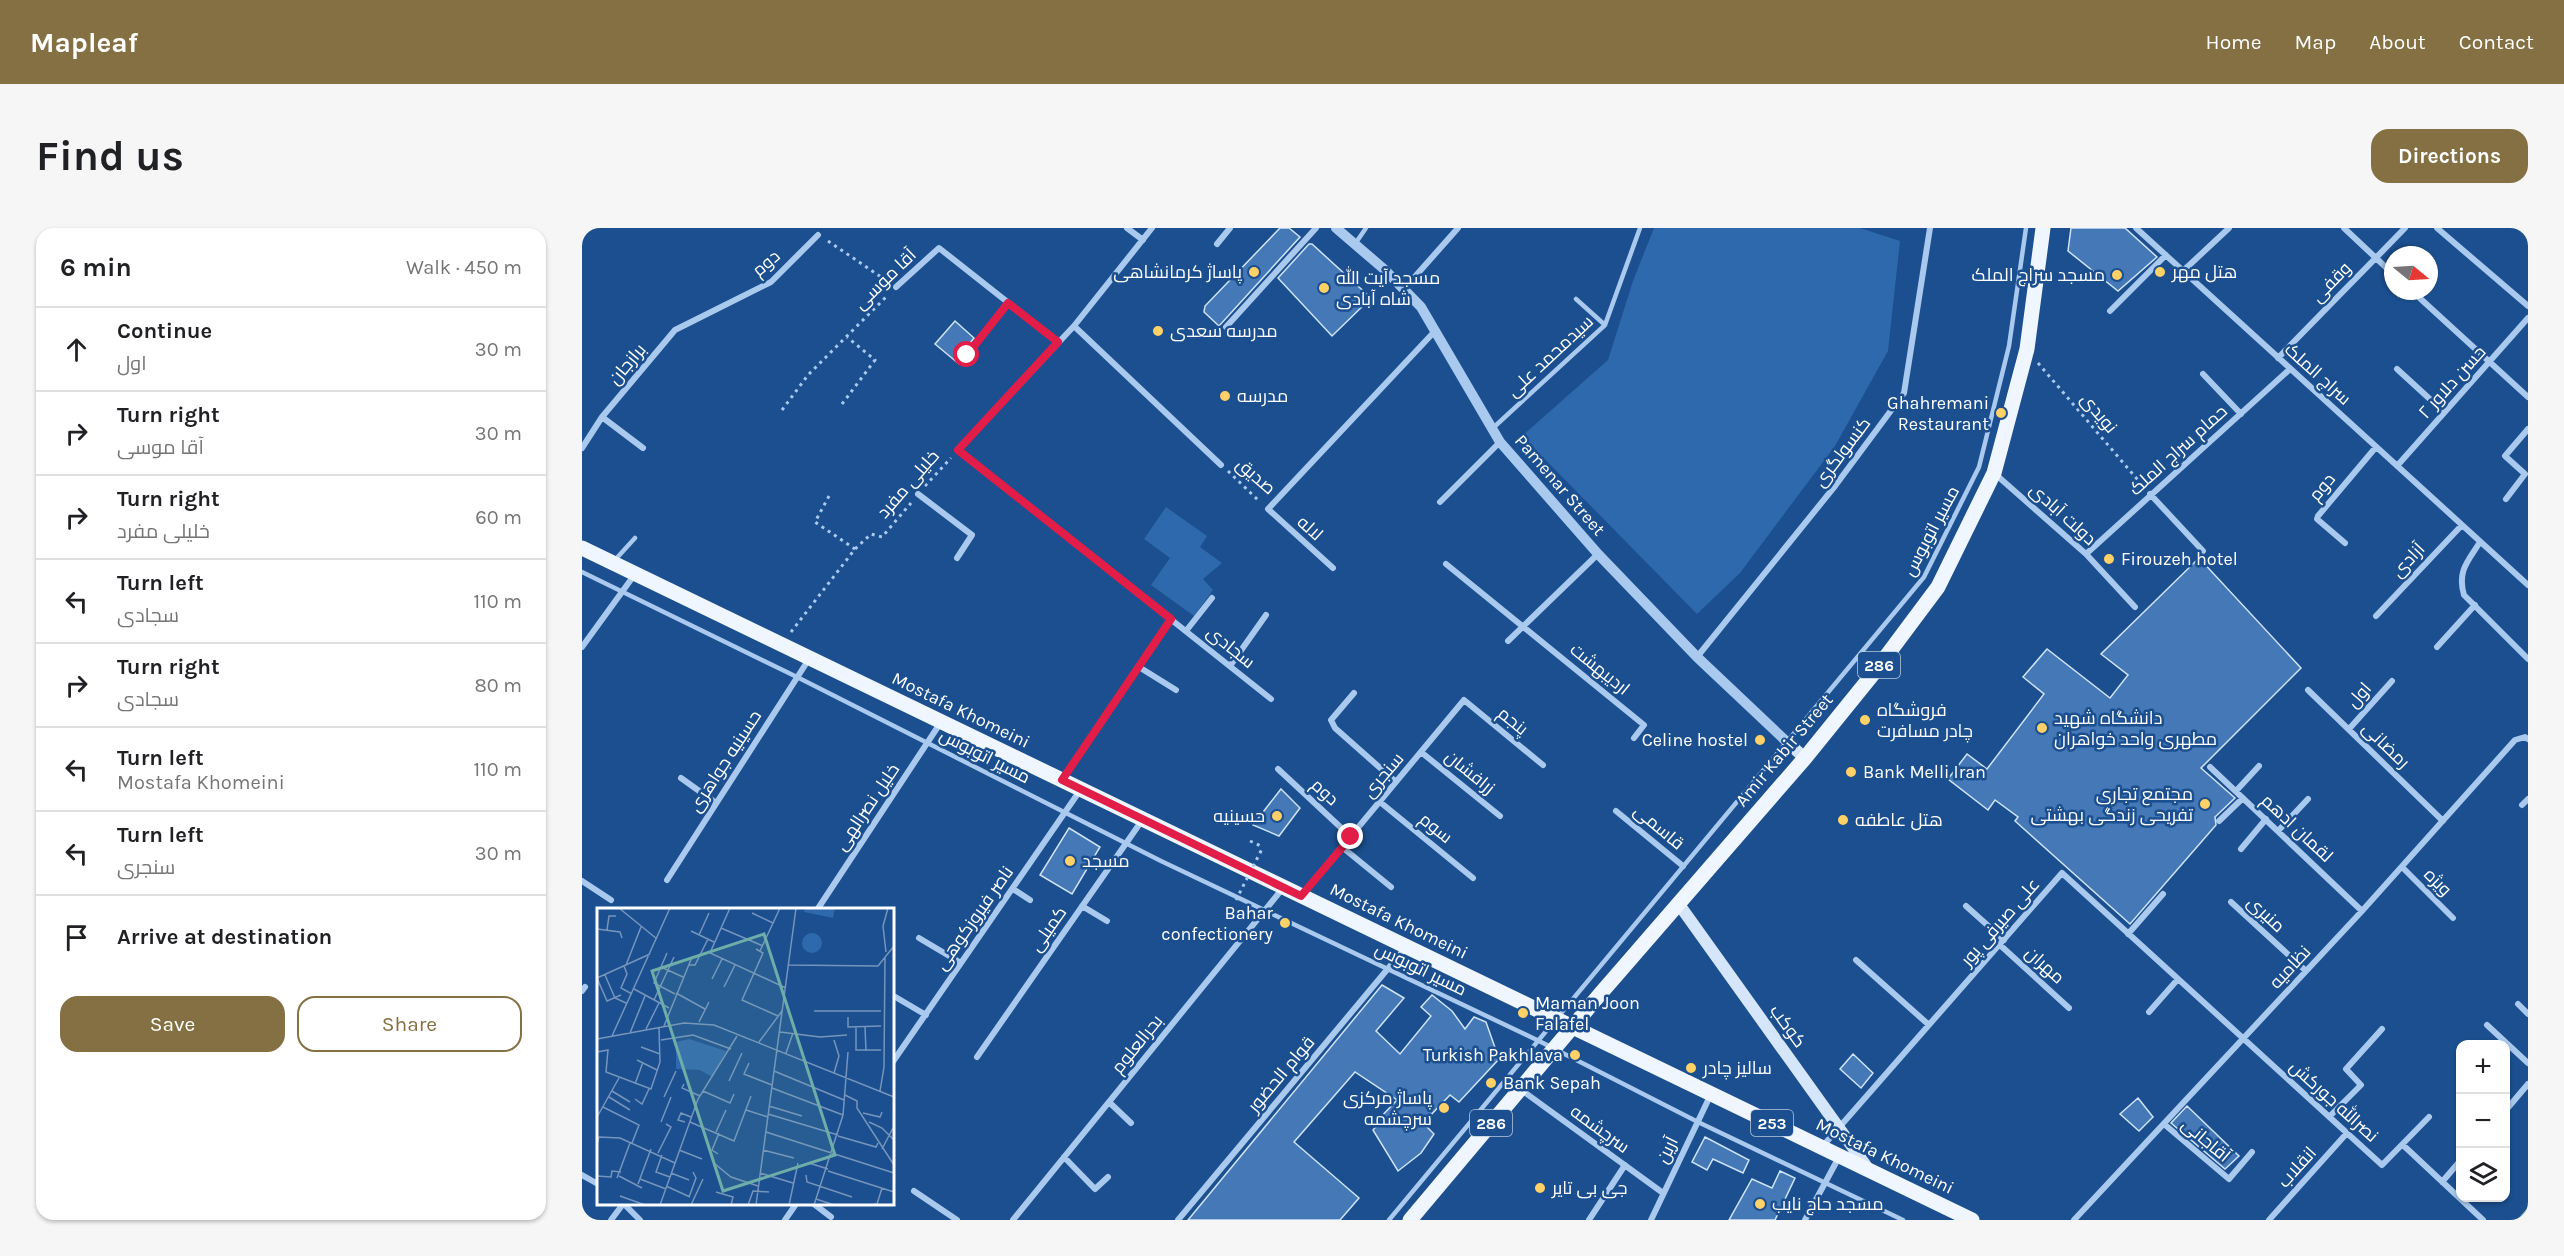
<!DOCTYPE html>
<html lang="en">
<head>
<meta charset="utf-8">
<style>
	body { margin:0; font-family:Karla,Cairo,sans-serif; background:#f6f6f6; color:#202124 }
	.controls { position:absolute; right:18px; bottom:18px; display:grid; overflow:hidden; border-radius:12px; box-shadow:0 2px 4px #0004 }
	.controls button { width:54px; height:54px; display:grid; place-items:center; padding:0; border:0; border-bottom:2px solid #e0e0e0; background:#fff; color:#202124; font:30px sans-serif }
	.compass { position:absolute; left:1802px; top:18px; width:54px; height:54px; border-radius:50%; background:#fff; box-shadow:0 2px 4px #0004; rotate:108deg }
	.stop { position:absolute; width:18px; height:18px; margin:-14px; border:4px solid #e11d48; border-radius:50%; background:#fff }
	.stop.end { background:#e11d48; border-color:#fff; box-shadow:0 2px 6px #0008 }
	.list { margin:0; padding:0; list-style:none }
	h2 { display:flex; justify-content:space-between; align-items:center; height:78px; margin:0; padding:0 24px; font-size:26px }
	h2 small { font-size:20px; font-weight:400; color:#757577 }
	.list li { display:grid; grid-template-columns:39px 1fr auto; gap:18px; align-items:center; box-sizing:border-box; height:84px; padding:0 24px; border-top:2px solid #e0e0e0 }
	.list b { display:block; font-size:22px; white-space:nowrap }
	.list p { margin:0; font-size:20px; white-space:nowrap; color:#757577 }
	.list em { font-size:20px; font-style:normal; color:#757577 }
	.actions { display:flex; gap:12px; padding:18px 24px }
	.actions a { flex:1; padding:14px 0; border:2px solid #847042; border-radius:18px; text-align:center; font-size:21px; color:#847042 }
	.actions .main { background:#847042; color:#fff }
	.icon { flex:none; width:33px; height:33px; fill:none; stroke:currentColor; stroke-width:2; stroke-linecap:round; stroke-linejoin:round }
	.map { position:relative; flex:none; width:1946px; height:992px; overflow:hidden; border-radius:18px }
	header { display:flex; align-items:center; gap:36px; box-sizing:border-box; height:84px; padding:0 30px; background:#847042; color:#fff }
	header strong { font-size:28px }
	nav { display:flex; gap:33px; margin-inline-start:auto; font-size:21px }
	.intro { display:flex; align-items:center; justify-content:space-between; box-sizing:border-box; height:144px; padding:0 36px }
	h1 { margin:0; font-size:42px }
	.button { padding:15px 27px; border-radius:18px; background:#847042; color:#fff; font-size:21px; font-weight:700 }
	main { display:flex; gap:36px; padding:0 36px }
	aside { flex:1; background:#fff; border-radius:18px; box-shadow:0 2px 4px #0004 }
	.map>svg:first-child { display:block }
	.green { fill:#2e69ad }
	.building { fill:#4478b7; stroke:#cfe3fa; stroke-width:1.5 }
	.lines { fill:none; stroke-linecap:round; stroke-linejoin:round }
	.path { stroke:#a9c9ee; stroke-width:3; stroke-dasharray:3 4.5; stroke-linecap:butt }
	.service { stroke:#a9c9ee; stroke-width:4.5 }
	.minor { stroke:#a9c9ee; stroke-width:6 }
	.tertiary { stroke:#a9c9ee; stroke-width:10 }
	.secondary { stroke:#d6e6fa; stroke-width:12 }
	.primary { stroke:#f0f6ff; stroke-width:15 }
	.path-bridge { stroke:#a9c9ee; stroke-width:3; stroke-dasharray:3 4.5; stroke-linecap:butt }
	.route { stroke:#e11d48; stroke-width:8 }
	.poi-dot { fill:#ffd166; stroke:#1b4f8f; stroke-width:2 }
	.labels { text-anchor:middle; dominant-baseline:central; stroke-width:5; stroke-linejoin:round; paint-order:stroke }
	.shield { fill:#1b4f8f; stroke:#bbcadd; stroke-width:1.5 }
	.shield-label { font-size:16px; font-weight:bold; fill:#fff }
	.street-label { font-size:18px; fill:#fff; stroke:#1b4f8f }
	.poi-label { font-size:18px; fill:#fff; stroke:#1b4f8f; text-anchor:start }
	.inset-road { fill:none; stroke:#7695bc; stroke-width:1.5 }
	.view { fill:#6fada8; fill-opacity:0.15; stroke:#6fada8; stroke-width:3 }
	.inset-edge { fill:none; stroke:#fff; stroke-width:3 }
</style>
</head>
<body>
<header>
<strong>Mapleaf</strong>
<nav><a>Home</a><a>Map</a><a>About</a><a>Contact</a></nav>
</header>
<div class="intro"><h1>Find us</h1><a class="button">Directions</a></div>
<main>
<aside>
<h2>6 min<small>Walk · 450 m</small></h2>
<ul class="list">
<li><svg class="icon" aria-label="ahead" viewBox="0 0 24 24"><path d="M12 20V5M6 11l6-6 6 6"/></svg><div><b>Continue</b><p>اول</p></div><em>30 m</em></li>
<li><svg class="icon" aria-label="right" viewBox="0 0 24 24"><path d="M7 20v-9h11M14 6l5 5-5 5"/></svg><div><b>Turn right</b><p>آقا موسی</p></div><em>30 m</em></li>
<li><svg class="icon" aria-label="right" viewBox="0 0 24 24"><path d="M7 20v-9h11M14 6l5 5-5 5"/></svg><div><b>Turn right</b><p>خلیلی مفرد</p></div><em>60 m</em></li>
<li><svg class="icon" aria-label="left" viewBox="0 0 24 24"><path d="M17 20v-9H6M10 6l-5 5 5 5"/></svg><div><b>Turn left</b><p>سجادی</p></div><em>110 m</em></li>
<li><svg class="icon" aria-label="right" viewBox="0 0 24 24"><path d="M7 20v-9h11M14 6l5 5-5 5"/></svg><div><b>Turn right</b><p>سجادی</p></div><em>80 m</em></li>
<li><svg class="icon" aria-label="left" viewBox="0 0 24 24"><path d="M17 20v-9H6M10 6l-5 5 5 5"/></svg><div><b>Turn left</b><p>Mostafa Khomeini</p></div><em>110 m</em></li>
<li><svg class="icon" aria-label="left" viewBox="0 0 24 24"><path d="M17 20v-9H6M10 6l-5 5 5 5"/></svg><div><b>Turn left</b><p>سنجری</p></div><em>30 m</em></li>
<li><svg class="icon" aria-label="arrive" viewBox="0 0 24 24"><path d="M6 21V4h12l-3 4 3 4H6"/></svg><div><b>Arrive at destination</b></div></li>
</ul>
<div class="actions"><a class="main">Save</a><a>Share</a></div>
</aside>
<div class="map">
<svg width="1946" height="992" viewBox="0 0 1946 992">
	<rect width="100%" height="100%" fill="#1b4f8f"/>
	<path class="green" d="M1072,0H1278L1318,13L1306,123L1253,218L1158,345L1115,386L940,208L1026,132L1051,53Z
		M584,279L625,308L618,319L640,335L621,351L631,362L612,388L569,357L588,330L562,311Z"/>
	<path class="building" d="M698,0H707L718,9L637,98L622,84L623,78Z
		M1489,0H1543L1575,29L1536,63L1486,23Z
		M727,16H730L789,70L750,108L696,50Z
		M373,93L392,110L381,124V130L377,136L353,116Z
		M1617,330L1719,440L1619,540L1653,570L1633,589L1634,597L1548,696L1433,593L1436,589L1413,572L1406,582L1366,551L1385,526L1405,541L1462,466L1441,449L1465,421L1528,470L1546,447L1519,426Z
		M699,561L718,580L697,608L671,597Z
		M487,600L518,619L490,666L458,647Z
		M800,757L822,770L794,803L818,826L849,788L839,779L850,767L870,783L883,801L892,789L904,794L917,831L877,874L868,867L845,891L849,895L844,898L852,906L839,925L816,943L791,902L798,894L796,892L815,872L773,844L712,914L777,970L758,992H606Z
		M1271,826L1291,845L1279,860L1258,841Z
		M1556,870L1571,889L1557,903L1538,886Z
		M1605,878L1657,928L1643,941L1589,895Z
		M1123,909L1167,932L1161,945L1131,931L1125,942L1110,934Z
		M1198,943L1213,950L1193,992H1147L1170,951L1190,960Z"/>
	<g class="lines">
		<path class="path" d="M246,13L305,53
			M1456,135L1561,258
			M260,176L293,132L265,109
			M200,182L226,147L306,67
			M646,243L678,274
			M343,258L369,230
			M247,268L233,294L273,321
			M209,404L273,321L289,306L300,309L329,275
			M668,613L681,619"/>
		<path class="service" d="M773,16L784,0
			M994,71L1023,97
			M911,200L1023,97L1058,0
			M32,333L53,310
			M0,344L215,449L579,633L957,813L1116,894L1321,992
			M807,992L1342,349L1397,239L1427,118L1444,0"/>
		<path class="minor" d="M545,0L561,12
			M570,0L492,98L376,222L689,471
			M1554,0L1946,357
			M1762,0L1811,46
			M1855,0L1946,78
			M1944,0L1946,2
			M635,16L648,0
			M1601,43L1647,0
			M314,59L357,20L476,114
			M822,61L876,0
			M1830,63L1946,169
			M1528,83L1584,27
			M492,98L639,237
			M644,99L734,0
			M385,127L426,75
			M1696,130L1823,0
			M1815,141L1862,184
			M1621,146L1659,186
			M20,189L61,220
			M0,220L20,189L93,102L189,54L236,7
			M1815,238L1946,90
			M1412,245L1504,326L1553,379
			M336,266L390,307L375,330
			M1568,266L1621,323
			M1924,271L1943,246L1923,228L1946,201
			M858,274L918,214
			M1898,314C1886,333 1875,343 1882,367L1946,431
			M1763,315L1735,291L1736,288L1794,219
			M1504,326L1708,141
			M864,336L1062,497L1052,510
			M751,340L686,281L853,103
			M1794,388L1880,297
			M604,403L630,370
			M926,413L1016,326
			M0,419L53,346
			M1855,419L1893,377
			M1115,429L1253,258L1322,165L1348,0
			M648,438L684,387
			M557,439L594,462
			M1726,462L1861,593
			M772,465L749,492L753,500L814,554
			M1767,501L1810,453
			M839,524L918,588
			M1628,539L1780,683
			M696,541L769,609
			M99,550L134,575
			M480,552L589,391
			M1654,563L1677,538
			M798,574L891,650
			M1940,577L1946,571
			M1034,583L1101,638
			M1637,593L1661,570
			M1696,603L1726,571
			M760,619L809,659
			M1659,621L1684,591
			M1820,639L1871,690
			M85,652L227,431
			M0,653L29,672
			M431,661L448,672
			M720,667L882,472L961,537
			M1649,674L1724,743
			M500,678L525,693
			M1384,678L1422,712
			M235,682L359,494
			M1546,706L1581,666
			M337,710L379,735
			M1418,717L1487,780
			M1274,732L1347,797
			M0,763L3,759
			M310,767L344,787
			M1936,776L1946,786
			M1567,784L1596,751
			M1905,797L1946,835
			M395,829L561,591
			M310,835L499,561
			M938,861L1081,965
			M527,874L549,895
			M1924,882L1946,856
			M1747,889L1779,857L1764,841L1800,801
			M1582,896L1647,951L1670,924
			M1821,917L1901,992
			M1240,919L1480,645L1800,937L1847,889
			M482,929L513,961L526,949
			M0,947L16,956
			M1860,954L1878,933
			M332,963L375,992
			M42,976L58,992
			M232,976L249,989
			M29,992L41,976
			M203,992L214,976
			M431,992L701,660
			M596,992L824,719
			M1007,992L1043,937
			M1069,992L1129,866
			M1223,992L1257,929
			M1492,992L1780,683L1933,512L1943,509L1946,511
			M1687,992L1765,905
			M1939,992L1946,984"/>
		<path class="tertiary" d="M754,0L803,42L839,79L918,214L1016,326L1115,429L1206,515"/>
		<path class="secondary" d="M1206,515L1223,530
			M1096,675L1287,942"/>
		<path class="primary" d="M0,320L1390,992
			M828,992L1019,765L1223,530L1291,446L1356,359L1412,245L1445,121L1461,0"/>
		<path class="path-bridge" d="M654,672L681,619"/>
	</g>
	<g class="lines">
		<path class="route" d="M385,127L426,75L476,114L376,222L589,391L480,552L719,668L769,609"/>
	</g>
	<g class="poi-dot">
		<circle cx="672" cy="44" r="6"/>
		<circle cx="1578" cy="44" r="6"/>
		<circle cx="1535" cy="47" r="6"/>
		<circle cx="742" cy="60" r="6"/>
		<circle cx="576" cy="103" r="6"/>
		<circle cx="643" cy="168" r="6"/>
		<circle cx="1419" cy="185" r="6"/>
		<circle cx="1527" cy="331" r="6"/>
		<circle cx="1283" cy="492" r="6"/>
		<circle cx="1460" cy="500" r="6"/>
		<circle cx="1178" cy="512" r="6"/>
		<circle cx="1269" cy="544" r="6"/>
		<circle cx="1623" cy="576" r="6"/>
		<circle cx="695" cy="588" r="6"/>
		<circle cx="1261" cy="592" r="6"/>
		<circle cx="488" cy="633" r="6"/>
		<circle cx="703" cy="695" r="6"/>
		<circle cx="941" cy="785" r="6"/>
		<circle cx="993" cy="827" r="6"/>
		<circle cx="1109" cy="840" r="6"/>
		<circle cx="909" cy="855" r="6"/>
		<circle cx="862" cy="880" r="6"/>
		<circle cx="958" cy="960" r="6"/>
		<circle cx="1178" cy="976" r="6"/>
	</g>
	<g class="labels">
		<g class="shield">
			<rect x="1276" y="424" width="42" height="26" rx="4.5"/>
			<rect x="888" y="882" width="42" height="26" rx="4.5"/>
			<rect x="1169" y="882" width="42" height="26" rx="4.5"/>
		</g>
		<g class="shield-label">
			<text x="1297" y="437">286</text>
			<text x="909" y="895">286</text>
			<text x="1190" y="895">253</text>
		</g>
		<g class="street-label">
			<text transform="translate(184 35) rotate(-40)">دوم</text>
			<text transform="translate(303 51) rotate(-44)">آقا موسی</text>
			<text transform="translate(1749 54) rotate(-46)">وقفی</text>
			<text transform="translate(968 128) rotate(-43)">سیدمحمد علی</text>
			<text transform="translate(45 136) rotate(-50)">برازجان</text>
			<text transform="translate(1736 146) rotate(42)">سراج الملک</text>
			<text transform="translate(1870 154) rotate(-48)">حسن دلاور ۲</text>
			<text transform="translate(1517 185) rotate(50)">نویدی</text>
			<text transform="translate(1596 222) rotate(-42)">حمام سراج الملک</text>
			<text transform="translate(1260 224) rotate(-53)">کنسولگری</text>
			<text transform="translate(674 248) rotate(41)">صدیق</text>
			<text transform="translate(326 256) rotate(-49)">خلیلی مفرد</text>
			<text transform="translate(978 257) rotate(49)">Pamenar Street</text>
			<text transform="translate(1740 259) rotate(-50)">دوم</text>
			<text transform="translate(1481 286) rotate(42)">دولت آبادی</text>
			<text transform="translate(728 300) rotate(42)">لاله</text>
			<text transform="translate(1349 303) rotate(-62)">مسیر اتوبوس</text>
			<text transform="translate(1826 332) rotate(-47)">آزادی</text>
			<text transform="translate(649 419) rotate(39)">سجادی</text>
			<text transform="translate(1018 441) rotate(39)">اردیبهشت</text>
			<text transform="translate(1777 467) rotate(-49)">اول</text>
			<text transform="translate(379 482) rotate(26)">Mostafa Khomeini</text>
			<text transform="translate(931 493) rotate(39)">پنجم</text>
			<text transform="translate(1804 517) rotate(44)">رمضانی</text>
			<text transform="translate(1202 522) rotate(-50)">Amir Kabir Street</text>
			<text transform="translate(403 528) rotate(27)">مسیر اتوبوس</text>
			<text transform="translate(143 533) rotate(-57)">حسینیه جواهری</text>
			<text transform="translate(888 544) rotate(39)">زرافشان</text>
			<text transform="translate(801 547) rotate(-50)">سنجری</text>
			<text transform="translate(743 564) rotate(43)">دوم</text>
			<text transform="translate(285 579) rotate(-56)">خلیل نصرالهی</text>
			<text transform="translate(1077 599) rotate(40)">قاسمی</text>
			<text transform="translate(854 600) rotate(39)">سوم</text>
			<text transform="translate(1715 600) rotate(43)">لقمان ادهم</text>
			<text transform="translate(1856 654) rotate(45)">ویژه</text>
			<text transform="translate(1684 686) rotate(43)">منیری</text>
			<text transform="translate(392 690) rotate(-55)">ناصر فیروزکوهی</text>
			<text transform="translate(817 693) rotate(26)">Mostafa Khomeini</text>
			<text transform="translate(1418 694) rotate(-49)">علی صیرفی پور</text>
			<text transform="translate(466 701) rotate(-55)">کمیلی</text>
			<text transform="translate(1463 737) rotate(42)">مهران</text>
			<text transform="translate(1708 739) rotate(-47)">نظامیه</text>
			<text transform="translate(839 741) rotate(26)">مسیر اتوبوس</text>
			<text transform="translate(1206 798) rotate(54)">کوکب</text>
			<text transform="translate(555 816) rotate(-51)">بحرالعلوم</text>
			<text transform="translate(699 846) rotate(-50)">قوام الحضور</text>
			<text transform="translate(1752 873) rotate(42)">نصرالله جورکش</text>
			<text transform="translate(1018 901) rotate(36)">سرچشمه</text>
			<text transform="translate(1624 912) rotate(40)">آقاجانی</text>
			<text transform="translate(1085 922) rotate(-64)">آرین</text>
			<text transform="translate(1303 928) rotate(26)">Mostafa Khomeini</text>
			<text transform="translate(1715 939) rotate(-48)">انقلاب</text>
		</g>
		<g class="poi-label">
			<text x="660" y="44" text-anchor="end">پاساژ کرمانشاهی</text>
			<text x="1590" y="44">هتل مهر</text>
			<text x="1523" y="47" text-anchor="end">مسجد سراج الملک</text>
			<text x="754" y="50">مسجد آیت الله<tspan x="754" dy="21">شاه آبادی</tspan></text>
			<text x="588" y="103">مدرسه سعدی</text>
			<text x="655" y="168">مدرسه</text>
			<text x="1407" y="175" text-anchor="end">Ghahremani<tspan x="1407" dy="21">Restaurant</tspan></text>
			<text x="1539" y="331">Firouzeh hotel</text>
			<text x="1295" y="482">فروشگاه<tspan x="1295" dy="21">چادر مسافرت</tspan></text>
			<text x="1472" y="490">دانشگاه شهید<tspan x="1472" dy="21">مطهری واحد خواهران</tspan></text>
			<text x="1166" y="512" text-anchor="end">Celine hostel</text>
			<text x="1281" y="544">Bank Melli Iran</text>
			<text x="1611" y="566" text-anchor="end">مجتمع تجاری<tspan x="1611" dy="21">تفریحی زندگی بهشتی</tspan></text>
			<text x="683" y="588" text-anchor="end">حسینیه</text>
			<text x="1273" y="592">هتل عاطفه</text>
			<text x="500" y="633">مسجد</text>
			<text x="691" y="685" text-anchor="end">Bahar<tspan x="691" dy="21">confectionery</tspan></text>
			<text x="953" y="775">Maman Joon<tspan x="953" dy="21">Falafel</tspan></text>
			<text x="981" y="827" text-anchor="end">Turkish Pakhlava</text>
			<text x="1121" y="840">سالیز چادر</text>
			<text x="921" y="855">Bank Sepah</text>
			<text x="850" y="870" text-anchor="end">پاساژ مرکزی<tspan x="850" dy="21">سرچشمه</tspan></text>
			<text x="970" y="960">جی بی تایر</text>
			<text x="1190" y="976">مسجد حاج نایب</text>
		</g>
	</g>
	<g transform="translate(15 680)">
		<rect width="297" height="297" fill="#1b4f8f"/>
		<path d="M208,0H238L236,10L207,4ZM205 35a10 10 0 1 1 20 0a10 10 0 1 1-20 0ZM92,131L129,143L115,169L103,162L79,161V134Z" fill="#2e69ad"/>
		<path class="inset-road" d="M22,0L60,31M133,0L113,45L189,80M155,5L176,15M124,20L166,38M0,21L23,24L25,30M10,22L12,8H19M94,23L117,34M102,27L112,5M159,41L166,45L145,92L181,108M163,43L183,0M289,44L286,18L291,0M70,45L57,75L78,86M29,57L44,19M92,57H98L111,31M192,57L281,58L297,38M27,58L30,66L24,80L35,86M64,59L86,69M8,67L18,90L29,95M0,70L10,93L24,87M0,70L53,46M115,71L125,51M127,79L138,57M37,81L72,100M79,85L108,101M57,92L77,49M217,103H284M251,109V119L284,118M102,114L112,94M67,118L95,49M259,119V142H284M268,119L269,143M49,121L62,95M183,124L223,129L250,127M33,125L48,88M15,128L73,0M0,131L87,115L117,117L297,189M64,132L96,127L134,141M162,134L185,103M44,139L63,146M0,144L11,142L9,164L54,181L63,154L62,120M189,145L196,125M40,152L60,162M152,155L147,166L175,177M177,163L247,192M237,165L242,148L237,132M132,173L145,145M38,176L46,154M87,176L85,180L103,188M175,180L246,207M15,183L33,194M106,183L133,195L137,186M283,183L287,159L288,49M248,187L260,193V200L297,257M12,189L33,202M67,189L79,163M38,191L45,196L52,181M172,198L205,208M6,199L42,217L35,235M149,202L171,209M266,205L283,209L285,204M171,206L241,227M0,209L22,170M64,214L74,189M88,214L81,212L84,205L94,209M93,214L137,233L154,188M272,214L285,220L297,232M119,224L129,202M169,224L297,265M241,228L279,239L281,235M0,236L2,229L23,230L78,255M285,241L296,220M82,242L105,251M166,242L197,250M61,245L74,219L69,216M121,246L115,242L122,225M65,247L59,264L73,269M212,255L231,261M118,256L134,269L161,278M231,263L297,284M74,265L92,272M163,265L196,275M209,267L210,274L255,289M0,268L14,269L15,263L24,264M22,268L45,280M20,270L33,235M43,271L69,281M41,276L54,241M69,278L93,289M119,284L136,289L134,297M23,288L48,297M92,289L99,270L96,264M219,291L237,297M63,297L101,191L140,128M94,297L106,271M151,297L156,283L172,284M159,297L199,0M192,297L201,255M217,297L246,207L251,144M272,297L280,296L285,280"/>
		<path class="view" d="M167,26L238,247L126,283L55,63Z"/>
		<rect width="297" height="297" class="inset-edge"/>
	</g>
</svg>
<div class="controls">
<button>+</button>
<button>−</button>
<button><svg class="icon" aria-label="layers" viewBox="0 0 24 24"><path d="M12 4l9 5-9 5-9-5zM3 14l9 5 9-5"/></svg></button>
</div>
<svg class="compass" viewBox="-18 -18 36 36"><path d="M0-13l5 13h-10z" fill="#e53935"/><path d="M0 13l5-13h-10z" fill="#757577"/></svg>
<div class="stop" style="left:385px;top:127px"></div>
<div class="stop end" style="left:769px;top:609px"></div>
</div>
</main>
</body>
</html>
